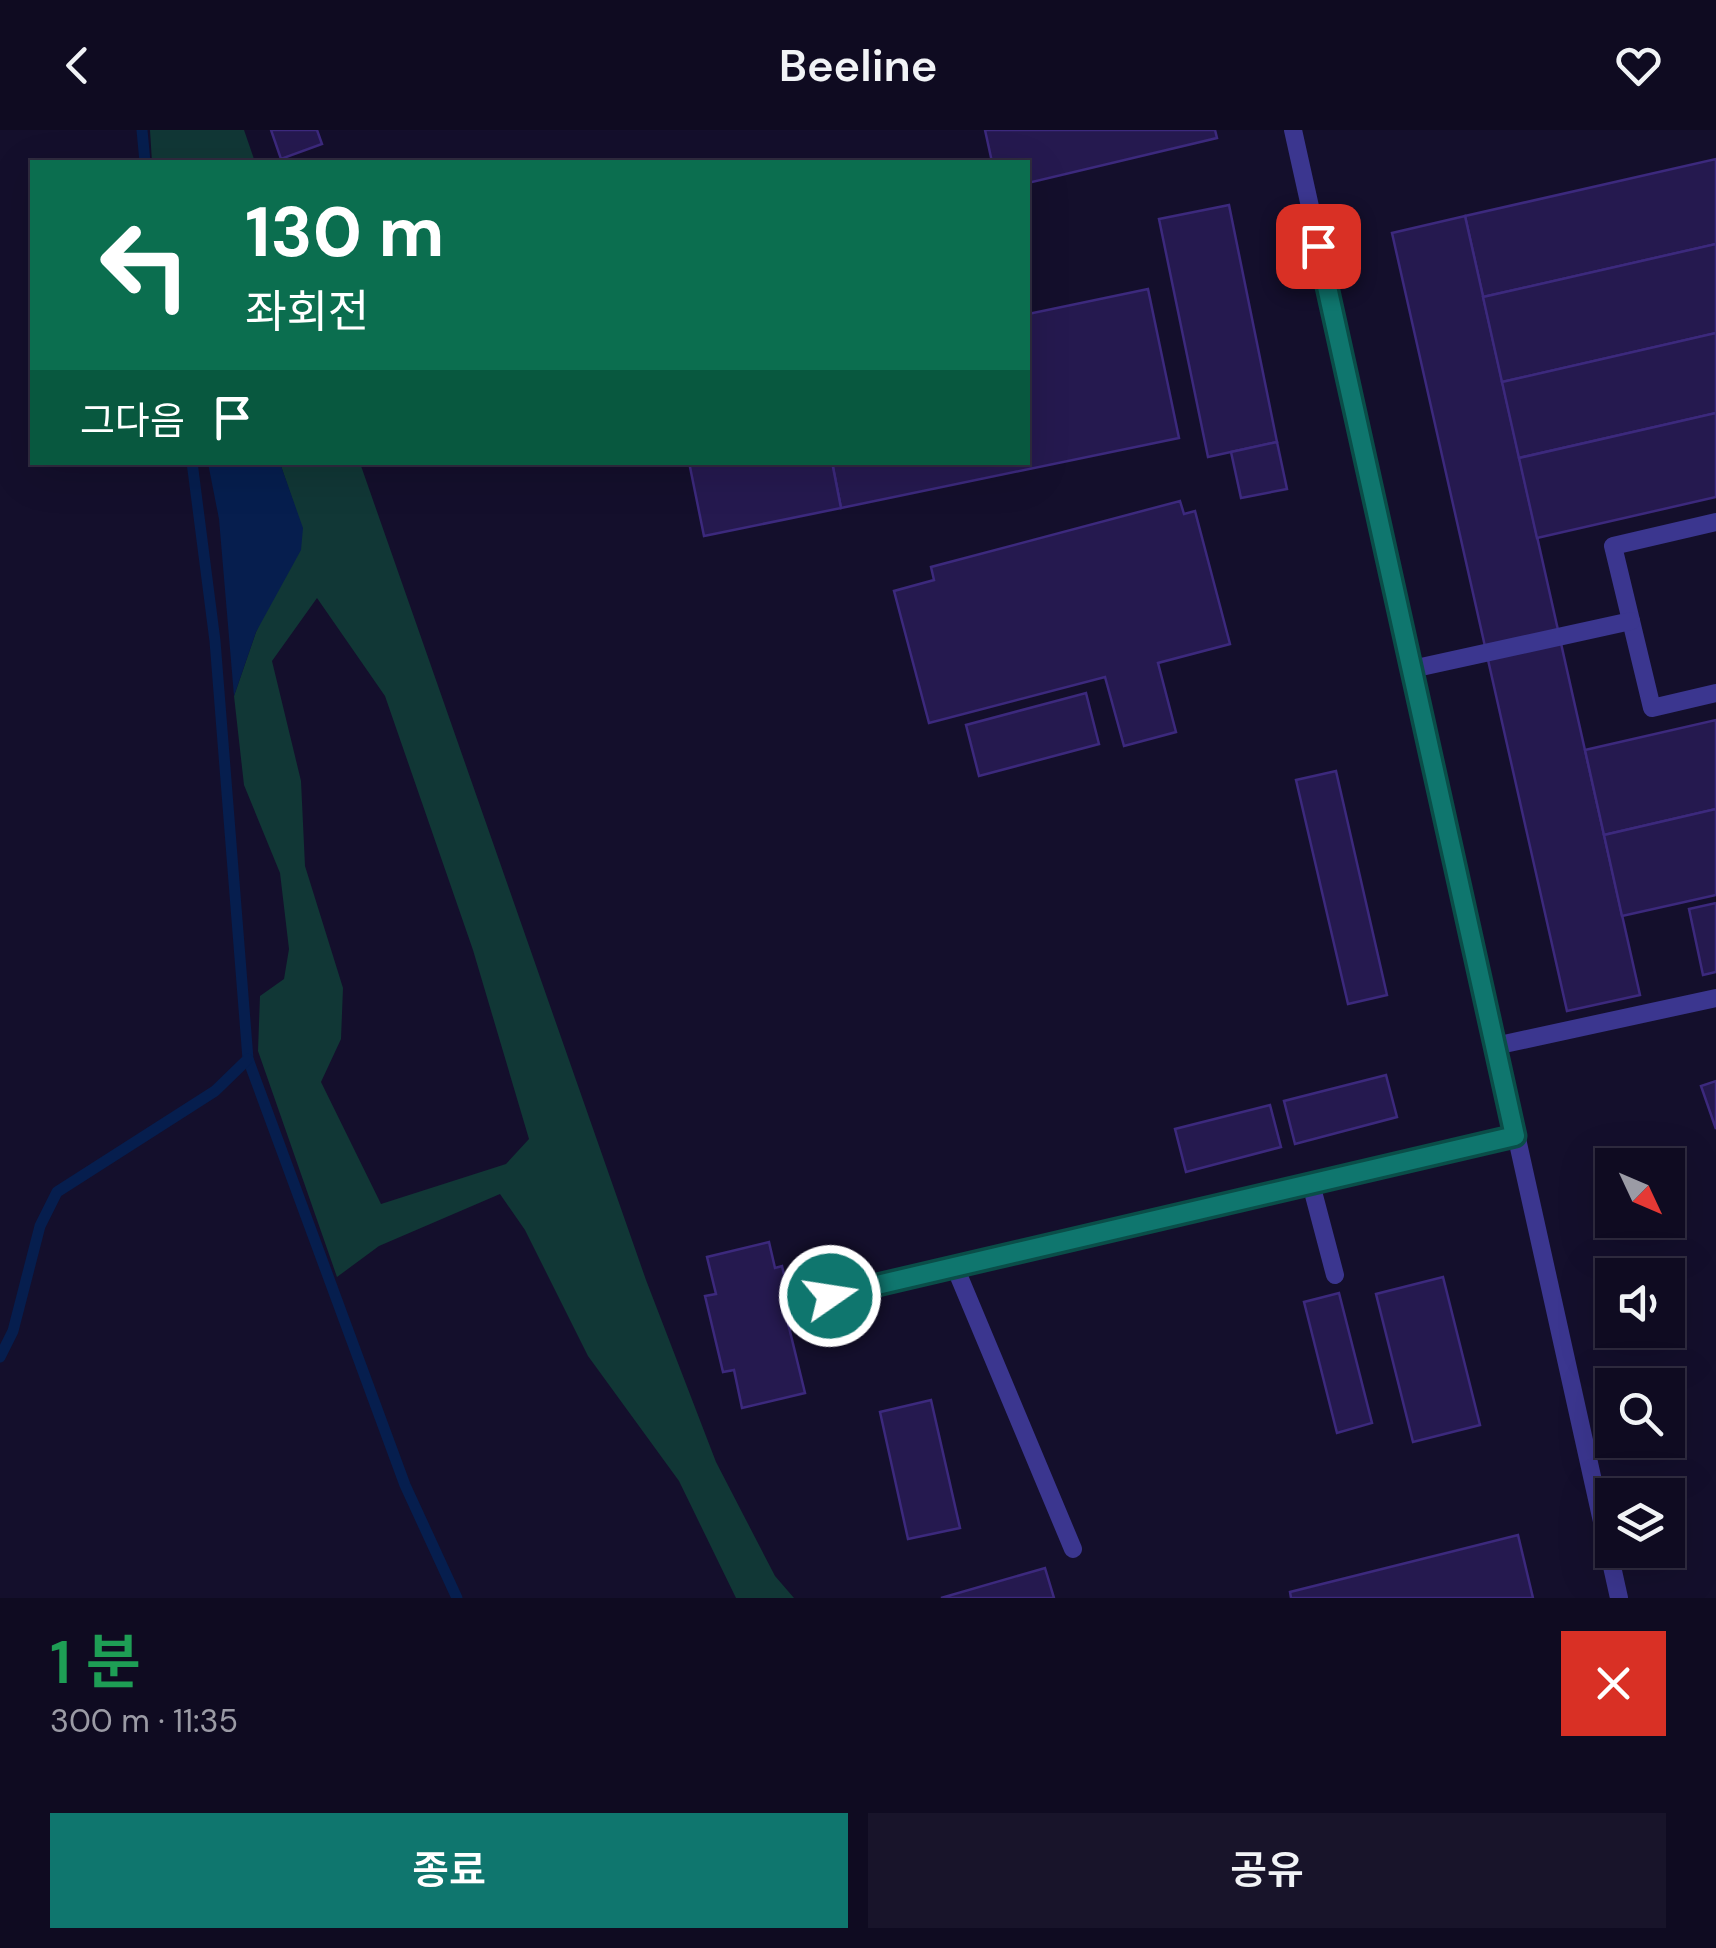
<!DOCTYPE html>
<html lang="ko">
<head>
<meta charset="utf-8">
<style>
  :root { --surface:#0f0b21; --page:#18142a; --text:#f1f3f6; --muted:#9b9ba5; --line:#2f2b3f; --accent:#0f766e }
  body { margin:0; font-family:"DM Sans","Noto Sans KR",sans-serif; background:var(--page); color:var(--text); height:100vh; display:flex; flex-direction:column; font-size:38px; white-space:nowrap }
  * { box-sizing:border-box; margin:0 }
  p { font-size:32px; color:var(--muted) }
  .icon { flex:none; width:55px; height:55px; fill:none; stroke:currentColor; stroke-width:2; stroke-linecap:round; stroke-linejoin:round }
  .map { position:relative; height:1468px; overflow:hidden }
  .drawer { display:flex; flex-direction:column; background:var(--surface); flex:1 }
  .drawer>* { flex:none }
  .banner { position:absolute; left:30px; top:30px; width:1000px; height:305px; border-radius:0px; box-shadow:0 10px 40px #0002,0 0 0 2px var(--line); background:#0b6e4f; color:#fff; overflow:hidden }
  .needle { width:65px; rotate:134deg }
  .buttons { position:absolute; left:1595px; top:1018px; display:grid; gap:20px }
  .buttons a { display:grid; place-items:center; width:90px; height:90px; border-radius:0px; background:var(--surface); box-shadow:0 10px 40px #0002,0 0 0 2px var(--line); font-size:50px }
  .pin { position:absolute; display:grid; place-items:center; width:85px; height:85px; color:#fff; margin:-42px; border-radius:20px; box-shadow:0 5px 15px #0006 }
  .me { position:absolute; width:110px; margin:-55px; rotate:77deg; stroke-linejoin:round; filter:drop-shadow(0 0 8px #0008) }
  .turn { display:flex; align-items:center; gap:35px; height:210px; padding:0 50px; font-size:45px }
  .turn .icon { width:130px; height:130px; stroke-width:2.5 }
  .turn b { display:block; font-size:70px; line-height:85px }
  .then { display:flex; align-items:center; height:95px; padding:0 50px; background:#0003; gap:20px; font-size:38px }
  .round { display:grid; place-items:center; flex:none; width:105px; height:105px; border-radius:0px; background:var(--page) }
  .overview { display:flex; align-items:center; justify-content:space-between; height:170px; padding:0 50px }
  h1 { font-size:60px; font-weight:600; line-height:75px; color:#1e9e55 }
  .action { display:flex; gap:20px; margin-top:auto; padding:20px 50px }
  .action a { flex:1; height:115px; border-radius:0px; background:var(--accent); color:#fff; font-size:40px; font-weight:600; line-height:115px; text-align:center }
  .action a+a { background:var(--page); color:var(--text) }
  header { display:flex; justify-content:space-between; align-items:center; height:130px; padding:0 50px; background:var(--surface); font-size:45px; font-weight:600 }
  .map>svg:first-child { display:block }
  .green { fill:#113736; fill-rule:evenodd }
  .water { fill:#061e4e }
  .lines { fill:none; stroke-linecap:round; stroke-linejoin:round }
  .stream { stroke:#061e4e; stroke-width:11 }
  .building { fill:#25194f; stroke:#3c297d; stroke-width:2.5 }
  .service { stroke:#3b368f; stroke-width:18 }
  .route-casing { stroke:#0a4d48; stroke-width:25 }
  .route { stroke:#0f766e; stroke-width:18 }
</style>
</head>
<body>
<header><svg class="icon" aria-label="back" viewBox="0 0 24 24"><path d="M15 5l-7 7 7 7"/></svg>Beeline<svg class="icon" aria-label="heart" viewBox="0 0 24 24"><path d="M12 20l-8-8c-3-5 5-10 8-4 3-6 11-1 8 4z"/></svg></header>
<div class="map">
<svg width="1716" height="1468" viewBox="0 0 1716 1468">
  <rect width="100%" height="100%" fill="#140f2c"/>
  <g class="green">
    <polygon points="150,0 244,0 255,32 152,32"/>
    <path d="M280,333H360L646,1150L716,1332L775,1446L794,1468H736L679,1351L588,1226L525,1100L500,1064L379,1116L337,1147L258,921L260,866L284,849L289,819L280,743L244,655L234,566L256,502L302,398ZM317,468L385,566L473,820L529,1009L506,1034L381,1074L321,952L341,909L343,858L305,736L301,651L272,531Z"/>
  </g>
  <polygon class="water" points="208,333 280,333 303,398 301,420 256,502 234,566 219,389"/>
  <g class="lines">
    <g class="stream">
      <polyline points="142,0 145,32"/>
      <polyline points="192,332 215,511 248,929 405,1355 457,1468"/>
      <polyline points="0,1227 13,1201 40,1096 57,1062 215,961 248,929"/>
    </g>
  </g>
  <g class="building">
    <polygon points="271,0 317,0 322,14 281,29"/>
    <polygon points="985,0 1215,0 1217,8 1028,53 1028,32 992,32"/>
    <polygon points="1716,29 1716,114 1483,167 1465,86"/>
    <polygon points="1229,75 1277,312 1208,327 1159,89"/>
    <polygon points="1465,86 1640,865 1567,881 1392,103"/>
    <polygon points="1716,114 1716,203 1502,252 1483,167"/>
    <polygon points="1148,159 1179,308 841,378 832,332 1028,332 1028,184"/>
    <polygon points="1716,203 1716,283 1519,328 1502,252"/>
    <polygon points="1716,283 1716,367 1537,408 1519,328"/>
    <polygon points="1277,312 1287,359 1241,368 1231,322"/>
    <polygon points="689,332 832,332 841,378 704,406"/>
    <polygon points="1180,371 1184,384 1195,381 1230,514 1158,533 1176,602 1124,616 1105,547 929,593 894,461 934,450 931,437"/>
    <polygon points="1086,563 1099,614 979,646 966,595"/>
    <polygon points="1716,590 1716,679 1604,705 1585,620"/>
    <polygon points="1336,641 1387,865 1348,874 1296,650"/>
    <polygon points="1716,679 1716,765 1622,786 1604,705"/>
    <polygon points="1716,773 1716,842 1703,845 1689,779"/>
    <polygon points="1386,945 1397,987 1295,1014 1284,971"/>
    <polygon points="1716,951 1716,999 1701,956"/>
    <polygon points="1270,975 1281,1017 1186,1042 1175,999"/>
    <polygon points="769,1112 775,1138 782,1136 794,1187 787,1189 805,1263 742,1278 734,1240 723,1242 705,1166 716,1164 707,1127"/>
    <polygon points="1443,1147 1480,1295 1413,1312 1376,1164"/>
    <polygon points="1339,1163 1372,1293 1337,1303 1304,1172"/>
    <polygon points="931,1270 960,1398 908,1409 880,1282"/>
    <polygon points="1518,1405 1533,1468 1291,1468 1290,1462"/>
    <polygon points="1045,1438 1054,1468 941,1468"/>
  </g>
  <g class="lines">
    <g class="service">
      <polyline points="1293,0 1619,1468"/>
      <polyline points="1716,392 1613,416 1652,578 1716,563"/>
      <polyline points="1412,539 1631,491"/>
      <polyline points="1495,916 1716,868"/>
      <polyline points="1311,1054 1335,1145"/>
      <polyline points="955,1137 1073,1419"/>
      <polyline points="830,1167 1515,1006"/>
    </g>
  </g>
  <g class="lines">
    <defs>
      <polyline id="route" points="830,1166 1515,1006 1318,116"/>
    </defs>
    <use href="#route" class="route-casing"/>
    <use href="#route" class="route"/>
  </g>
</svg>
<div class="buttons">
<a><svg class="needle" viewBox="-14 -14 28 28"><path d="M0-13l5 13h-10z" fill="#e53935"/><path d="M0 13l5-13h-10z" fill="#9b9ba5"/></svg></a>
<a><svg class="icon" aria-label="sound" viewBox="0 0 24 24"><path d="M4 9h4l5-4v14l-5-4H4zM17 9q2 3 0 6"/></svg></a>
<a><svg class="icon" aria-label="search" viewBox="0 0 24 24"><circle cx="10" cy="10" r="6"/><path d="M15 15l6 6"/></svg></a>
<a><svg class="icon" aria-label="layers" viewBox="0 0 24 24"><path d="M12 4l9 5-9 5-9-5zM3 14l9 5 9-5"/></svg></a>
</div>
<div class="pin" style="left:1318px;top:116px;background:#d93025"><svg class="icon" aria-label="arrive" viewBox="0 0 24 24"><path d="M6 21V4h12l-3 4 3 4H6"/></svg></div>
<svg class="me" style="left:830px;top:1166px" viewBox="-20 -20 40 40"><circle r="17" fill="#0f766e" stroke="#fff" stroke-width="3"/><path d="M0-11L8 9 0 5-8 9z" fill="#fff"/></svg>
<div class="banner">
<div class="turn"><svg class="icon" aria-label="left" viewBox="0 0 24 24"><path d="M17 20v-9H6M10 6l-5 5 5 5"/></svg><div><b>130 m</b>좌회전</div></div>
<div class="then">그다음<svg class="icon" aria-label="arrive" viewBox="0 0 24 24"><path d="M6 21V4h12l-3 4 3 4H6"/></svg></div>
</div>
</div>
<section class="drawer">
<div class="overview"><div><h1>1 분</h1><p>300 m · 11:35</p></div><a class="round" style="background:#d93025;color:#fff"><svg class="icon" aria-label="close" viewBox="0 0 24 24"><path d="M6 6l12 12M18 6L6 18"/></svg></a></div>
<div class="action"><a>종료</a><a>공유</a></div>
</section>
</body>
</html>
